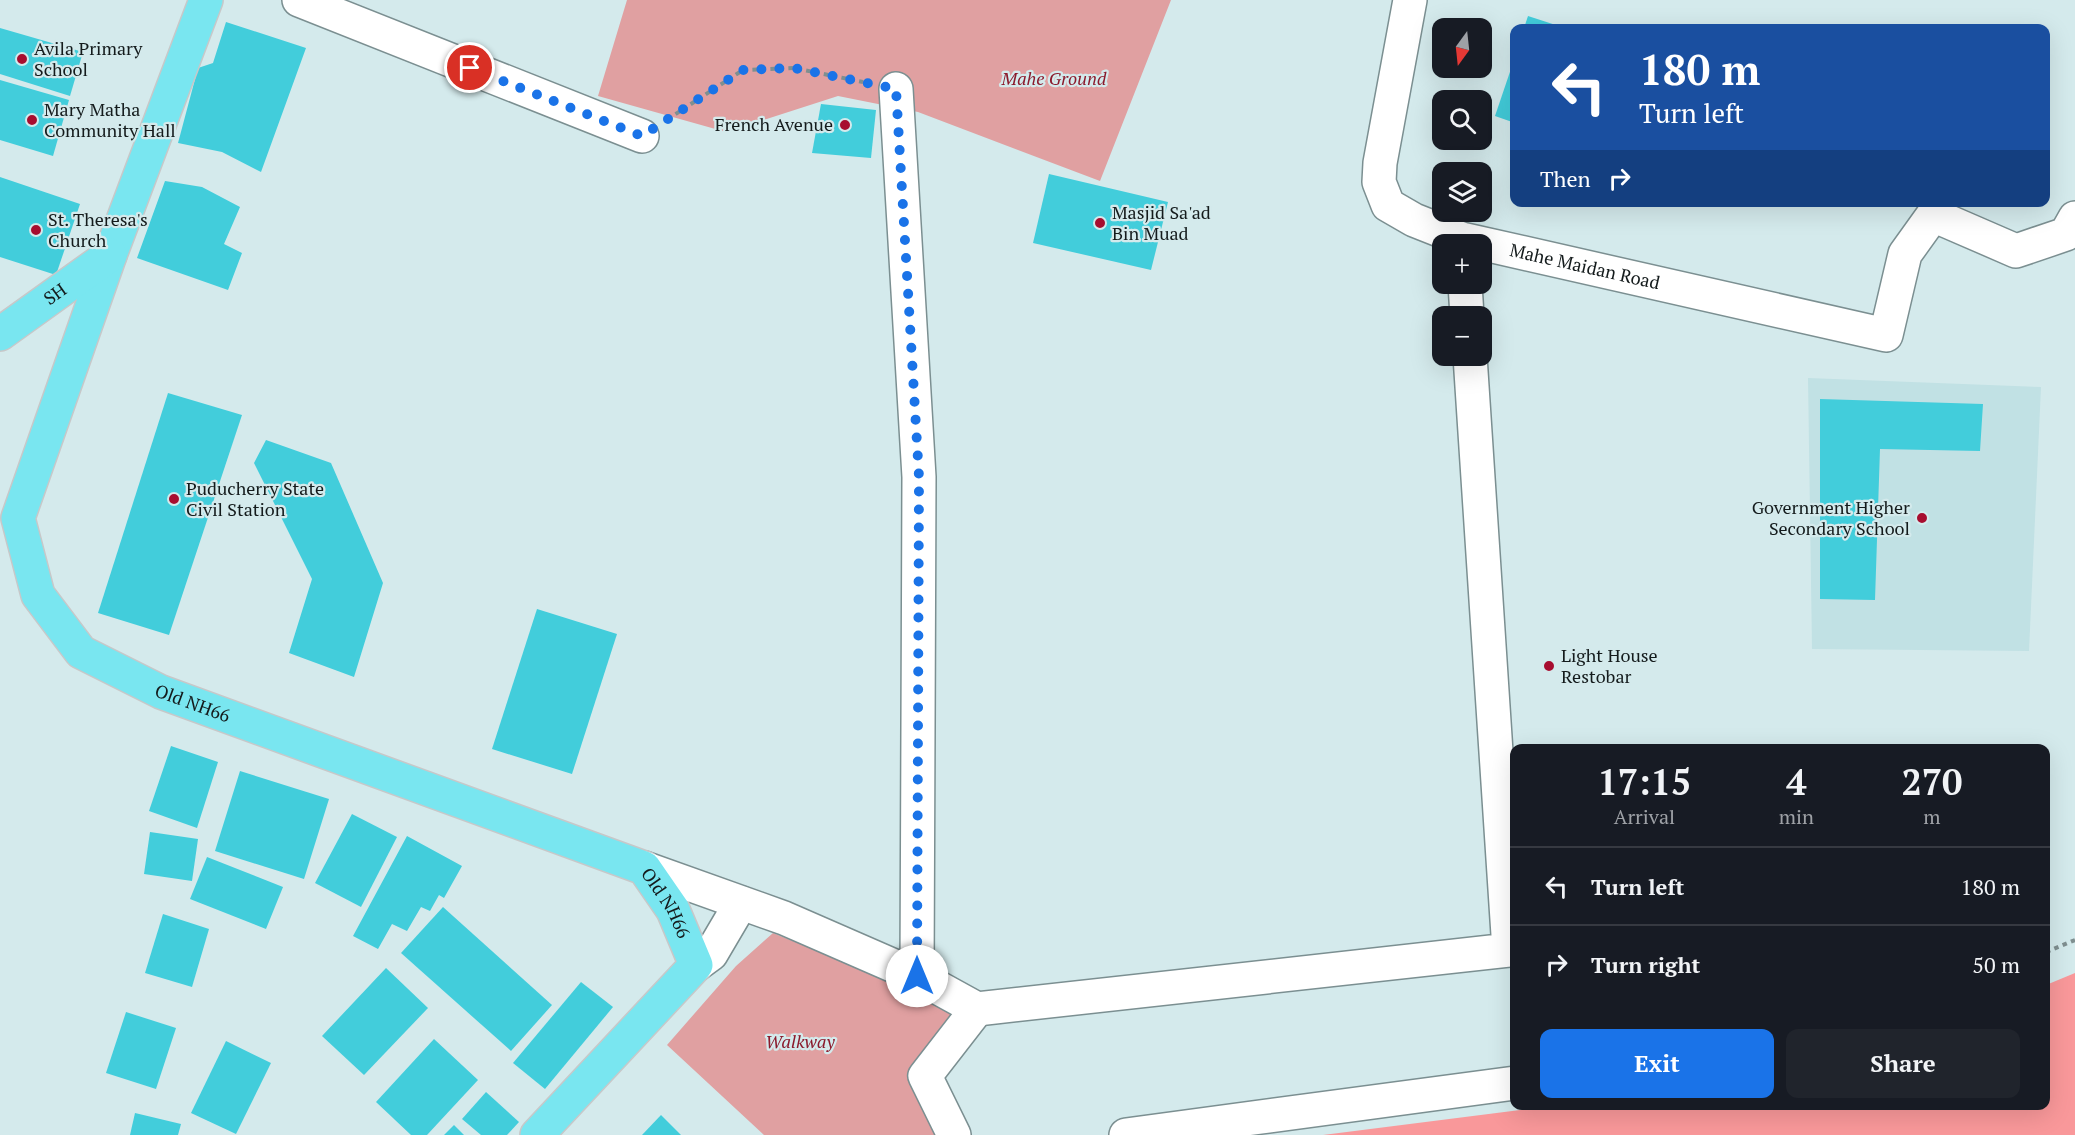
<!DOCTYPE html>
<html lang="en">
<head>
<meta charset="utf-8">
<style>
  :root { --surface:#171b24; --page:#20242c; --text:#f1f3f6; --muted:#9ea1a6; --line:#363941; --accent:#1a73e8 }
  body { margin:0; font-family:"PT Serif",serif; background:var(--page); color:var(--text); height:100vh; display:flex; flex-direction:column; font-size:22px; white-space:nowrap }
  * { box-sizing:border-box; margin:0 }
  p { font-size:20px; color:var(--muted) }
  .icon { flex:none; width:33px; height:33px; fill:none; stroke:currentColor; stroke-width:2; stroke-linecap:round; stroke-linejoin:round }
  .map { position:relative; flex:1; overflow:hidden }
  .side { position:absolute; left:1510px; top:744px; width:540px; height:366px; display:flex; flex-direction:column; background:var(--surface); border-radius:12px; box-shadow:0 6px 24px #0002 }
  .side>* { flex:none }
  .top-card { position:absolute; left:1510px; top:24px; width:540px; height:183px; border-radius:12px; box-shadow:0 6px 24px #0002; background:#1a4fa0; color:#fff; overflow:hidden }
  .needle { width:39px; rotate:195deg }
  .buttons { position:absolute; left:1432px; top:18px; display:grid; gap:12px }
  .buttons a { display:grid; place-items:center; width:60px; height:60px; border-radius:12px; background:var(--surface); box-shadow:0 6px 24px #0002; font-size:30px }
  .pin { position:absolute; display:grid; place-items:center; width:51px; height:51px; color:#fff; margin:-26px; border:3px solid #fff; border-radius:50%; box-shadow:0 2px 6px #0007 }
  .me { position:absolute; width:66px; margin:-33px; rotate:0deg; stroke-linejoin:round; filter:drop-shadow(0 0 4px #0008) }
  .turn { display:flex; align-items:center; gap:21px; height:126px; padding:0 30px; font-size:27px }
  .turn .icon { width:78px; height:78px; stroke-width:2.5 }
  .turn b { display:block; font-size:42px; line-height:51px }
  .then { display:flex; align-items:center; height:57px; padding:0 30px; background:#0003; gap:12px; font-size:22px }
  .eta { display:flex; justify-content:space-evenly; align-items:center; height:102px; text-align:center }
  .eta b { font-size:36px; font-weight:600; line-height:42px }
  .button { display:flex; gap:12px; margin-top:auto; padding:12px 30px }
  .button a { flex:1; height:69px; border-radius:12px; background:var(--accent); color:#fff; font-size:24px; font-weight:600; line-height:69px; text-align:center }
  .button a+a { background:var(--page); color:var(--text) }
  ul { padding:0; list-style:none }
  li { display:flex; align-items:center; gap:18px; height:78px; padding:0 30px; border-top:2px solid var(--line) }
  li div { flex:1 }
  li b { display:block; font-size:22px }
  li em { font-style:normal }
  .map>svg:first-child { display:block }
  .built { fill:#c1e1e4 }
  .green { fill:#e0a0a1 }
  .water { fill:#f9989a }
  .building { fill:#42cddb }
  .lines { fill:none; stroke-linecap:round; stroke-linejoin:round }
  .minor-casing { stroke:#7b8f91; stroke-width:36 }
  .major-casing { stroke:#c7c8c9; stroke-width:36 }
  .path { stroke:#7f8f90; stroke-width:4; stroke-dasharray:4.5 4.5; stroke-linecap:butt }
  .minor { stroke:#fff; stroke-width:33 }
  .major { stroke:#79e6f0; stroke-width:33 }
  .route { stroke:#1a73e8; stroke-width:10; stroke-dasharray:0 18 }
  .poi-dot { fill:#a70d2f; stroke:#d4eaec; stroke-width:2 }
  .labels { text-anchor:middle; stroke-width:4.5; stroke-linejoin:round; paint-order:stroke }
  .poi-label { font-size:18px; fill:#141b1c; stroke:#d4eaec; text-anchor:start }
  .park-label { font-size:18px; font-style:italic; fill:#8b1a2c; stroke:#d4eaec }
  .street-label { font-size:18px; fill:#141b1c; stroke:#d4eaec }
</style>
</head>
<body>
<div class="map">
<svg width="2075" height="1135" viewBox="0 0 2075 1135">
  <rect width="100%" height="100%" fill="#d4eaec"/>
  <polygon class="built" points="1808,378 2041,387 2029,651 1812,649"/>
  <g class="green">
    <polygon points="627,0 1171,0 1100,181 918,112 838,96 726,132 598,96"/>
    <polygon points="773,933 909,988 958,1011 910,1073 946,1135 764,1135 667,1045 736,966"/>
  </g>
  <polygon class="water" points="2075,973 2075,1135 1323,1135 1552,1106 2046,1106 2046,985"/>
  <g class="building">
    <polygon points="1528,16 1565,28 1524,28"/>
    <polygon points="226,22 306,48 261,172 222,152 178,143 198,68 213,63"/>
    <polygon points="0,28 83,52 70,96 0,74"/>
    <polygon points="1515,57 1515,123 1495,116"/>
    <polygon points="0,80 69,100 53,156 0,140"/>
    <polygon points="821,104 876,110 871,158 812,153"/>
    <polygon points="1049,174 1168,202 1151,270 1033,243"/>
    <polygon points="0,177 80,204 56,275 0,257"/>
    <polygon points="165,181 202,187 240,207 224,244 242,253 228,290 137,258"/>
    <polygon points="168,393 242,415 169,635 98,613"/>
    <polygon points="1820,399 1983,404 1980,451 1880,449 1875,600 1820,599"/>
    <polygon points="266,440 331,463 383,583 354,677 289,653 312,579 254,463"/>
    <polygon points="537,609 617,634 572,774 492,749"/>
    <polygon points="171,746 218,762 197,828 149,811"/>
    <polygon points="240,771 329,799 304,879 215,851"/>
    <polygon points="352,814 397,837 361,907 315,883"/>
    <polygon points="150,832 198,839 192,881 144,874"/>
    <polygon points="407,836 462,866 444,898 439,895 430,911 421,907 407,931 392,924 378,949 353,936"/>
    <polygon points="207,857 283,887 266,929 190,899"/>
    <polygon points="443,907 552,1005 511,1051 401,953"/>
    <polygon points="163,914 209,929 192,987 145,973"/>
    <polygon points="386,968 428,1008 364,1075 322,1036"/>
    <polygon points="581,982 613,1007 545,1089 513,1063"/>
    <polygon points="126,1012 176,1028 156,1089 106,1073"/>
    <polygon points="434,1039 478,1080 427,1135 411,1135 376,1102"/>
    <polygon points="226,1041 271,1063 236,1134 191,1113"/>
    <polygon points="486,1092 519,1122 507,1135 481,1135 462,1119"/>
    <polygon points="135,1113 181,1124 178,1135 130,1135"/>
    <polygon points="661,1115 681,1135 642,1135"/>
    <polygon points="454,1125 464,1135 444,1135"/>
  </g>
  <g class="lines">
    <defs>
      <g id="minor">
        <polyline points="299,0 642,136"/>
        <path id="s1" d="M1410,0L1380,163L1379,182L1388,205L1414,220L1462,239L1886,335L1905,254L1933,215L2016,251L2066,234L2075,218"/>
        <polyline points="896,89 919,477 917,976"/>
        <polyline points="1465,284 1467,316"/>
        <polyline points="644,868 784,918 917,976 977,1009 1509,950 1470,356"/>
        <polyline points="696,965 711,954 741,903"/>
        <polyline points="954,1135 925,1076 977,1009"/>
        <polyline points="1126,1135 1515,1083"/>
      </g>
      <g id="major">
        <path id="s2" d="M206,0L110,255L18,518L38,595L81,652L161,692L644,868L673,910L696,965L537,1135"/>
        <path id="s3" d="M0,334L110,255"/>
      </g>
    </defs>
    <use href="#minor" class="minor-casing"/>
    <use href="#major" class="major-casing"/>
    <g class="path">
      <polyline points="668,119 743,70 794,68 863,82"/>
      <polyline points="2046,952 2075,940"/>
    </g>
    <use href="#minor" class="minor"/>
    <use href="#major" class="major"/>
  </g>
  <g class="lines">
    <polyline class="route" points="470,68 642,136 743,70 794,68 896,89 919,477 917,976"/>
  </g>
  <g class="poi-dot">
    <circle cx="22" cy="59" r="6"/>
    <circle cx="32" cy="120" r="6"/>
    <circle cx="845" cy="125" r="6"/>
    <circle cx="1100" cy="223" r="6"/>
    <circle cx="36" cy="230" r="6"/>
    <circle cx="174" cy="499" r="6"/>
    <circle cx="1922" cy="518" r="6"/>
    <circle cx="1549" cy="666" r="6"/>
  </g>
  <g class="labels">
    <g class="poi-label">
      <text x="34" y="55">Avila Primary<tspan x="34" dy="21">School</tspan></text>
      <text x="44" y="116">Mary Matha<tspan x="44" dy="21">Community Hall</tspan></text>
      <text x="833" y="131" text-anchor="end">French Avenue</text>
      <text x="1112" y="219">Masjid Sa'ad<tspan x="1112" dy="21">Bin Muad</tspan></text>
      <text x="48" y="226">St. Theresa's<tspan x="48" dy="21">Church</tspan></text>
      <text x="186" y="495">Puducherry State<tspan x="186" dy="21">Civil Station</tspan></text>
      <text x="1910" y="514" text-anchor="end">Government Higher<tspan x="1910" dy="21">Secondary School</tspan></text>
      <text x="1561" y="662">Light House<tspan x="1561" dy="21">Restobar</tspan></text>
    </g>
    <g class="park-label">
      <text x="1054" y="85">Mahe Ground</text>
      <text x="800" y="1048">Walkway</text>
    </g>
    <g class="street-label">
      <text dy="6" stroke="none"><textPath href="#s1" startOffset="417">Mahe Maidan Road</textPath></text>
      <text dy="6" stroke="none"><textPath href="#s3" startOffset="68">SH</textPath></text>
      <text dy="6" stroke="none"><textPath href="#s2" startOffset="825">Old NH66</textPath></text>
      <text dy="6" stroke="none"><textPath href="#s2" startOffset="1347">Old NH66</textPath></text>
    </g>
  </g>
</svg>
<div class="buttons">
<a><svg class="needle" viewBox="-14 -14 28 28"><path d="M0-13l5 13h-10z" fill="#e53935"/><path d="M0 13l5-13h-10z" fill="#9ea1a6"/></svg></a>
<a><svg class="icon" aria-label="search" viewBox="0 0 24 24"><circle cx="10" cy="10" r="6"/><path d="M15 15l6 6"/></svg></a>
<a><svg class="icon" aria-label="layers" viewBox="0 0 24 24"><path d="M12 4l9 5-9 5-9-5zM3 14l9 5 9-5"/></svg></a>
<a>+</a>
<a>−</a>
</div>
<div class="pin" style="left:470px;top:68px;background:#d93025"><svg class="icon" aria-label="arrive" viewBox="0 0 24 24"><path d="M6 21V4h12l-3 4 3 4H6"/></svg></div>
<svg class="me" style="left:917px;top:976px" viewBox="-20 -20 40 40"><circle r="19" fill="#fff"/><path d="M0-13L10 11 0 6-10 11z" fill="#1a73e8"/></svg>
<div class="top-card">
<div class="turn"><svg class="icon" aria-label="left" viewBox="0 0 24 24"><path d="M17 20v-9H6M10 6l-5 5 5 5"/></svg><div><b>180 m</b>Turn left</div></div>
<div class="then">Then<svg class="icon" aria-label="right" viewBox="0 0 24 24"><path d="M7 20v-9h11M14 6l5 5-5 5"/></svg></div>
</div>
<section class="side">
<div class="eta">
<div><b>17:15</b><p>Arrival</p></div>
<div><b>4</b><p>min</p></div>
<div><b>270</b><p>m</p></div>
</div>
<ul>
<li><svg class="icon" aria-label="left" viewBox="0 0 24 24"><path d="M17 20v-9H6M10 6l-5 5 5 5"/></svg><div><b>Turn left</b></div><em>180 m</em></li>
<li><svg class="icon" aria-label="right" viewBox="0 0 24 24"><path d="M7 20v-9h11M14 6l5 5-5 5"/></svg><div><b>Turn right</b></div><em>50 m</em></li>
</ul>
<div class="button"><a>Exit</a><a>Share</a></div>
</section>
</div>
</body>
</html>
